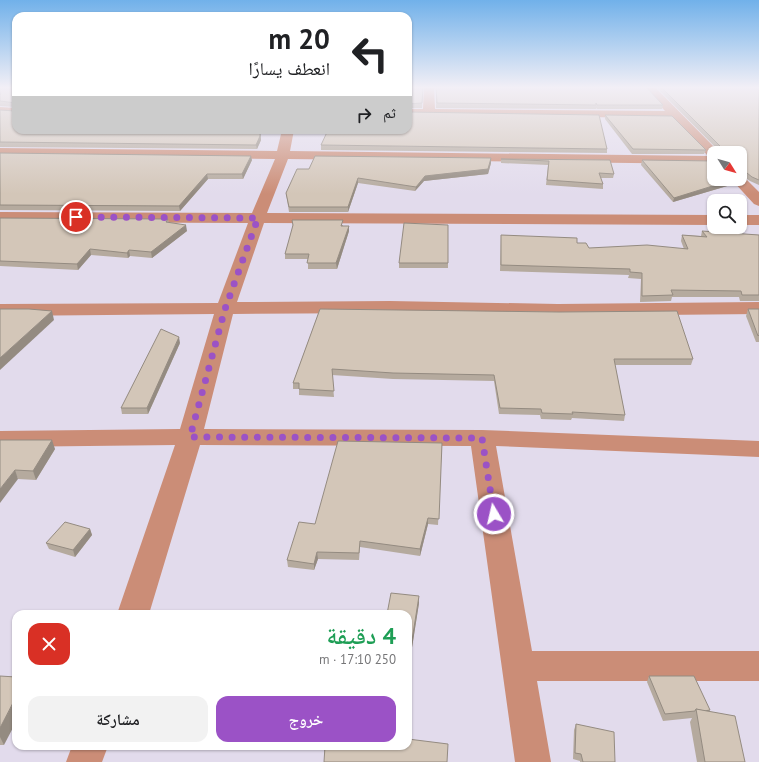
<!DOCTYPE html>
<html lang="ar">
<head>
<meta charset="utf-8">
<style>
  :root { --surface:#fff; --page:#f2f2f2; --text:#202124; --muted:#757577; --accent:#9b52c6 }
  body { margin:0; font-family:"PT Sans","Noto Naskh Arabic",sans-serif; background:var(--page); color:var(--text); direction:rtl; height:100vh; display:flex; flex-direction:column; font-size:15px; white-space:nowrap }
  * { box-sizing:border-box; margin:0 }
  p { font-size:13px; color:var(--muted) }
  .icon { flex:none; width:22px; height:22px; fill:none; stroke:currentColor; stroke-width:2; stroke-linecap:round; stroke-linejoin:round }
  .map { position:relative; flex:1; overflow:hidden; direction:ltr }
  .details { position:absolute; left:12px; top:610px; width:400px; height:140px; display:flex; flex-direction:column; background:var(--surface); border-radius:12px; box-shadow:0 1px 3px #0004; direction:rtl }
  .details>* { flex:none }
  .top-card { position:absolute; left:12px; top:12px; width:400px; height:122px; border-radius:12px; box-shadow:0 1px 3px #0004; direction:rtl; background:#fff; color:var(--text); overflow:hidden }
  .needle { width:26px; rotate:127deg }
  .tools { position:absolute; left:707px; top:146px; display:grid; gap:8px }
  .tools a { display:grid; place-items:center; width:40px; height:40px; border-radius:8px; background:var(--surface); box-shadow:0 1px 3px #0004; font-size:20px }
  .pin { position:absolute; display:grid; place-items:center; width:34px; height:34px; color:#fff; margin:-17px; border:2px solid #fff; border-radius:50%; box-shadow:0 1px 4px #0007 }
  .me { position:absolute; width:44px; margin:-22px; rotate:351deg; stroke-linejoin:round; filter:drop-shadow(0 0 3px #0008) }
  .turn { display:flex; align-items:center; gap:14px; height:84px; padding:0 16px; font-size:18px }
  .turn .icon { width:52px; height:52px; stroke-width:2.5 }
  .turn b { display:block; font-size:28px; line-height:34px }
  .then { display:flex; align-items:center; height:38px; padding:0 16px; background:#0003; gap:8px; font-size:15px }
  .round { display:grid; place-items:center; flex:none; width:42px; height:42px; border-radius:12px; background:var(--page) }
  .headline { display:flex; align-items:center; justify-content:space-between; height:68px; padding:0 16px }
  h1 { font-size:24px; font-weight:600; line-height:30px; color:#1e9e55 }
  .cta { display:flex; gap:8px; margin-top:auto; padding:8px 16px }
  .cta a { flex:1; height:46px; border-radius:12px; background:var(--accent); color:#fff; font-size:16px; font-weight:600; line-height:46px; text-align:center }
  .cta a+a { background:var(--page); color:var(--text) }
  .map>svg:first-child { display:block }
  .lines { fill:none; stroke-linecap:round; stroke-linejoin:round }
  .minor { fill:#cb8d77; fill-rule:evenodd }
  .wall { fill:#b5aa9e }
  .shaded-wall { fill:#948b81 }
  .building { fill:#d3c6b8; stroke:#948b81 }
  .route { stroke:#9b52c6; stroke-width:7; stroke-dasharray:0 12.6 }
</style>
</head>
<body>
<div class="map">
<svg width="759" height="762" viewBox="0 0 759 762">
  <rect width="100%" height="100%" fill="#e2dbec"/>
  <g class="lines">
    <g class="minor">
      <polygon points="424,87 434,87 435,109 665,111 644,87 655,87 720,153 714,153 714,164 288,159 267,213 714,215 714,225 264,223 237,302 390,301 558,304 759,302 759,314 558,316 390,313 233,314 204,429 482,430 759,441 759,457 496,446 532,651 759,651 759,681 537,681 551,762 515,762 471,446 200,445 149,614 117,614 175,445 0,447 0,431 180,429 214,314 0,316 0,304 218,303 248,223 0,222 0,212 252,213 275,159 0,156 0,148 277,151 282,130 294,130 290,151 708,156 672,118 408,115 408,109 423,109"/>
      <polygon points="0,107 16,108 16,114 0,113"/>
      <polygon points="740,175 743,176 759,192 759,206 754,204 731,179 740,179"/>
      <rect x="740" y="215" width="19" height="10"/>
      <polygon points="72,746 108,746 102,762 66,762"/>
    </g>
  </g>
  <g class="wall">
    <polygon points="0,87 16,87 16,107 0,106"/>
    <polygon points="408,87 423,87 422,108 408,108"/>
    <polygon points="436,87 646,87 663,105 662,109 597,109 596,108 596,109 436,108"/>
    <polygon points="656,87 759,87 759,88 758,88 759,88 759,185 750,181 740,174 740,175 740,153 716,153 717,150 718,150"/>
    <polygon points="0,110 260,130 261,140 257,149 0,147"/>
    <polygon points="605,115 706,150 704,154 632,154 605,119"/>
    <polygon points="321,145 607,149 607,153 321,150"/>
    <polygon points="0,153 252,160 243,179 208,179 180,211 0,210"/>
    <polygon points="491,158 491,163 488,174 424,181 415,191 358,183 348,212 289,212 286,193 309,169"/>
    <polygon points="501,159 610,160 614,174 613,178 601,178 603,184 603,189 546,185 548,165 501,163"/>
    <polygon points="642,160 734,184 673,202 641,165"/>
    <polygon points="0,218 168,219 169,223 187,231 152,258 130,256 128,258 91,255 78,270 0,266"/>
    <polygon points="292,220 343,225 343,226 349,226 349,231 337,269 308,269 308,259 285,259 285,254 293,227"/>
    <polygon points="702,231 759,235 759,301 740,301 739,297 672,297 671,301 640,302 641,279 628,278 629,275 500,271 501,235 577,243 589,248 684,249 681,241 682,235 701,236"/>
    <rect x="399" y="263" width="49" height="5"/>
    <polygon points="320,309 693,359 691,365 615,365 625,415 624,421 572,418 571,420 541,419 540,415 499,414 494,381 393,379 332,375 334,397 299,395 299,389 293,389 293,383"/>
    <polygon points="748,309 759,309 759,342 756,342 746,316"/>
    <polygon points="180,343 148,414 122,414 121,408"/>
    <polygon points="0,440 55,449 36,480 18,479"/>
    <polygon points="442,443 438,525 428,524 420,556 360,547 359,560 318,559 314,570 288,567 287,560 315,524"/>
    <polygon points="90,529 92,535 75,557 49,549 46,543"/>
    <polygon points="419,603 410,660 408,659 408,614"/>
    <polygon points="0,676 4,745 0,745"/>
    <polygon points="649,676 710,710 709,711 745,762 697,762 690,722 692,718 663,721 647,682"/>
    <polygon points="576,724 615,762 580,762 580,761 573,759 574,730"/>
  </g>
  <g class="shaded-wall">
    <polygon points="260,130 261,140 257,149 256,145"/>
    <polygon points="251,156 252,160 243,179 242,174"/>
    <polygon points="491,158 491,163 488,174 424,181 415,191 416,187 425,176"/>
    <polygon points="207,174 208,179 180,211 179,206"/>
    <polygon points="358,178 358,183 348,212 348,207"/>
    <polygon points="735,179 734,184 673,202 674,198"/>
    <polygon points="186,225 187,231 152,258 151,252"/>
    <polygon points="349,226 349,231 337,269 336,263"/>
    <polygon points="90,249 91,255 78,270 77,264"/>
    <polygon points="129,250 130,256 128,258 127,253"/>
    <polygon points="52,311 54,320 0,370 0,358"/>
    <polygon points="179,337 180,343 148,414 147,408"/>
    <polygon points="52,440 55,449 36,480 33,471"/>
    <polygon points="15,470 18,479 0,503 0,489"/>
    <polygon points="428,518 428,524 420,556 420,549"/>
    <polygon points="90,529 92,535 75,557 73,550"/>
    <polygon points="317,552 318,559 314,570 314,564"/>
    <polygon points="419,596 419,603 410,660 410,653"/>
    <polygon points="16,697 16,722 4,745 0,737 0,728"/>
  </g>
  <g class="building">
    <polygon points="0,87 16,87 16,103 0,101 0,94 1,94 0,94"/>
    <polygon points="408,87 423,87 422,103 408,104"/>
    <polygon points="436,87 646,87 663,105 597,105 596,103 596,105 437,103"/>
    <polygon points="661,87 757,87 759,88 759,180 752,177 742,169 740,172 740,153 717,153 717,150 723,149"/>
    <polygon points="0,110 15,111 16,110 16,130 260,130 260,136 256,145 0,142"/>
    <polygon points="408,112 599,115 607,149 321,145 328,130 408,130"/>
    <polygon points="605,115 672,116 706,150 633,149"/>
    <polygon points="0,153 251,156 242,174 207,174 179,206 0,205"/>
    <polygon points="315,156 491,158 488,169 425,176 416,187 358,178 348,207 289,207 286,193 297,169 309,169"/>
    <polygon points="501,159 610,160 614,174 599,173 603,184 547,180 549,161"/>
    <polygon points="642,160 714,161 714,179 735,179 674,198"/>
    <polygon points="0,218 168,219 166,222 186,225 151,252 129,250 127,253 90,249 77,264 0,261"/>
    <polygon points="292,220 343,220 341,226 349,226 336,263 307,263 309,254 285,254 293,225"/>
    <polygon points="404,223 448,225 448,263 399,263"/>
    <polygon points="702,231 759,235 759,295 742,295 741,291 671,290 673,295 642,296 642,273 630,272 630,269 501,265 501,235 577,238 577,243 586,243 589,248 647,245 688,249 682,235 707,237"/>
    <polygon points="0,309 29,309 52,311 0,358"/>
    <polygon points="320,309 559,312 677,311 693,359 614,359 625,415 572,412 573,414 542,413 541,409 500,408 494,375 393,373 332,369 334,391 299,389 299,383 293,383"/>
    <polygon points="748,309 759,309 759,335 758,336"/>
    <polygon points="161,329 179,337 147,408 121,408"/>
    <polygon points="0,440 52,440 33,471 15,470 0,489"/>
    <polygon points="338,441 442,443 439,519 428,518 420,549 360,541 359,553 317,552 314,564 287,560 299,522 315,524"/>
    <polygon points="65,522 90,529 73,550 46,543"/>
    <polygon points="391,593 419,596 410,653 408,653 408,614 387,614"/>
    <polygon points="0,676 16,677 16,697 0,728"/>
    <polygon points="649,676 694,676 710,710 704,711 696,709 695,711 665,714"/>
    <polygon points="696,709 735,716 745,762 705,762"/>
    <polygon points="576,724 614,732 615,762 583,762 581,754 575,753"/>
    <polygon points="408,739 448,744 447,762 324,762 325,746 408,746"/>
  </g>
  <linearGradient id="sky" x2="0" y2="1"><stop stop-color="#71b1ea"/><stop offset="0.45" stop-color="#f2eff6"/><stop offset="1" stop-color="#f2eff6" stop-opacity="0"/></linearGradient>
  <rect width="759" height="194" fill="url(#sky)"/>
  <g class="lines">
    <polyline class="route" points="76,217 258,218 225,309 190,437 482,438 494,514"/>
  </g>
</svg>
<div class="tools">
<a><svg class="needle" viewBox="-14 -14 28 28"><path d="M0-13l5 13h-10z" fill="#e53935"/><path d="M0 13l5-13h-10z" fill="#757577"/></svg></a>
<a><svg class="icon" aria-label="search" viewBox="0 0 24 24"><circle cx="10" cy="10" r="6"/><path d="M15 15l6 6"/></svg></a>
</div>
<div class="pin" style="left:76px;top:217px;background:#d93025"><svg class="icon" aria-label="arrive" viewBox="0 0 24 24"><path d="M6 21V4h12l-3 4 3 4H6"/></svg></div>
<svg class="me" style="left:494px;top:514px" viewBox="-20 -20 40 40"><circle r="17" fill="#9b52c6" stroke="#fff" stroke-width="3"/><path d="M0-11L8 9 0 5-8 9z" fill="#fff"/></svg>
<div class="top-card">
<div class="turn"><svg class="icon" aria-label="left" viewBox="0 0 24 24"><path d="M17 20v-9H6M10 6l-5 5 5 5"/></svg><div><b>20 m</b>انعطف يسارًا</div></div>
<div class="then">ثم<svg class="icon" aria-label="right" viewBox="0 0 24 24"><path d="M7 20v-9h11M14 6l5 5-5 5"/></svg></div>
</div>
<section class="details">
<div class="headline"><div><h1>4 دقيقة</h1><p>250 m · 17:10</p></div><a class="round" style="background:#d93025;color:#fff"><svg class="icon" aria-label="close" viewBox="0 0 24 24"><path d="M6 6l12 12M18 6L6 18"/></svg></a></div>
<div class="cta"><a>خروج</a><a>مشاركة</a></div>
</section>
</div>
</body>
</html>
